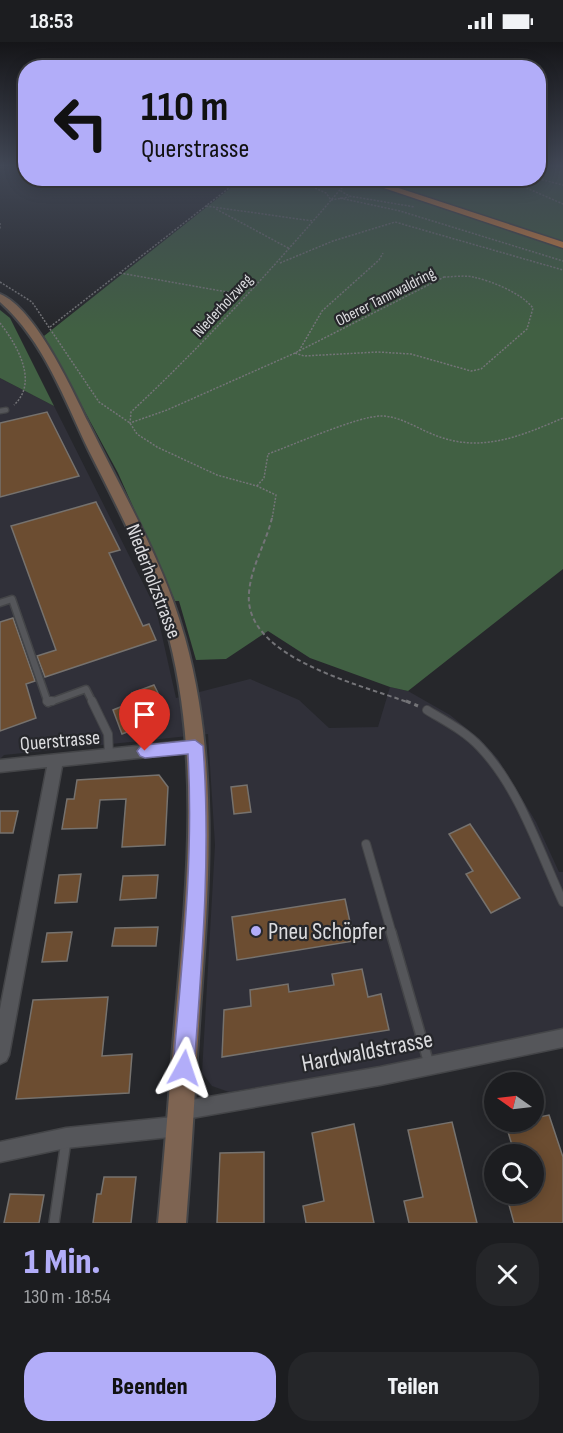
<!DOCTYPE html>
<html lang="de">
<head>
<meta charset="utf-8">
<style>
  :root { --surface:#1c1d20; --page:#252629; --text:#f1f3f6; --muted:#a0a2a5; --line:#3a3b3e; --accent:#b2adf9 }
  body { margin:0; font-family:"Sofia Sans Condensed",sans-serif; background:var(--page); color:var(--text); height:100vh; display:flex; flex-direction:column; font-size:22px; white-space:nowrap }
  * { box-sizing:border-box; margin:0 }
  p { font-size:20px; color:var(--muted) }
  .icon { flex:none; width:33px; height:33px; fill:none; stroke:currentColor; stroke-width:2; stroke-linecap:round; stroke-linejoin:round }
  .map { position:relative; height:1181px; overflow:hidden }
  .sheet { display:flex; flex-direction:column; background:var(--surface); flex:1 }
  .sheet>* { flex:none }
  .guide { position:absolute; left:18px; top:18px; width:528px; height:126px; border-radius:24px; box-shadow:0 3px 15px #0003,0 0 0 2px var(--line); background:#b2adf9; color:#111; overflow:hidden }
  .needle { width:39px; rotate:284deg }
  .tools { position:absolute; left:484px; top:1030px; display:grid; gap:12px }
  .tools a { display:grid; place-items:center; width:60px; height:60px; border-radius:50%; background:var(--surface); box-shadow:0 3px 15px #0003,0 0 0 2px var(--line); font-size:30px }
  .pin { position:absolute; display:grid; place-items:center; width:51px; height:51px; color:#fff; margin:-62px -26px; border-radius:50% 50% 50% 0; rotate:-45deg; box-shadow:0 0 6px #0007 }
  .pin .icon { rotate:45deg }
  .me { position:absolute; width:66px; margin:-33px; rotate:5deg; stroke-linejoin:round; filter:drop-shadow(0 0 4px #0008) }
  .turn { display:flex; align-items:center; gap:21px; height:126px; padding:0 24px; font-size:27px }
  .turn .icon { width:78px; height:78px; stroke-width:2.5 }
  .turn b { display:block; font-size:42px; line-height:51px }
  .round { display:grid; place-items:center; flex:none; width:63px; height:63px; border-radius:24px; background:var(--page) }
  .headline { display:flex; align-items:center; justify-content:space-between; height:102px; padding:0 24px }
  h1 { font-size:36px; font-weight:800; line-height:45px; color:var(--accent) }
  .cta { display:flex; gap:12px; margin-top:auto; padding:12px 24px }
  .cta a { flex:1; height:69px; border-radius:24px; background:var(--accent); color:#111; font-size:24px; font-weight:800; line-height:69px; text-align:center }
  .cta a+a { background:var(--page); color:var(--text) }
  .status { display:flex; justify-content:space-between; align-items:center; height:42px; padding:0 30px; background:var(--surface); direction:ltr }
  .status svg { height:16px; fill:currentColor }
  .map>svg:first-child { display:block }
  .built { fill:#303039 }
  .forest { fill:#416043 }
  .building { fill:#6c4d31; stroke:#76726e; stroke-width:1.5 }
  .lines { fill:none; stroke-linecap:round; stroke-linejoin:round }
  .service-far3-casing { stroke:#444548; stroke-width:7 }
  .service-far2-casing { stroke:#444548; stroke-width:9 }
  .service-far1-casing { stroke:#444548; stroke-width:10 }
  .service-casing { stroke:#444548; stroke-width:12 }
  .minor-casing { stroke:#444548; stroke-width:3 }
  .secondary-casing { stroke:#444548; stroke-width:4 }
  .motorway-casing { stroke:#444548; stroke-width:3 }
  .path-far2 { stroke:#747478; stroke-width:1.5; stroke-dasharray:2 1.5; stroke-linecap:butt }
  .path-far1 { stroke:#747478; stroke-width:2; stroke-dasharray:4.5 3; stroke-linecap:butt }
  .path { stroke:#747478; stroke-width:3; stroke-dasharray:5 4; stroke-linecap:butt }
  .service-far3 { stroke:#55565a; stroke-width:4.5 }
  .service-far2 { stroke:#55565a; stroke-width:6 }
  .service-far1 { stroke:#55565a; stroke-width:8 }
  .service { stroke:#55565a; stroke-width:9 }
  .minor { fill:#55565a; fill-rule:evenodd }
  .secondary { fill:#7e6452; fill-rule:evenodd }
  .motorway { fill:#dd853e; fill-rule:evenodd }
  .path-bridge { stroke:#747478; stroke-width:1.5; stroke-dasharray:2 1.5; stroke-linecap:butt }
  .route { fill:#b2adf9; stroke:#7470a2; stroke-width:1.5 }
  .poi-dot { fill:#b2adf9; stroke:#26272b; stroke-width:2 }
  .labels { text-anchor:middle; stroke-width:4.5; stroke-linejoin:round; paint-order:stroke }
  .far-street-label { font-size:16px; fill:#dcdcdf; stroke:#26272b }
  .street-label { font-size:20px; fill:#dcdcdf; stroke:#26272b }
  .near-poi-label { font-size:24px; fill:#dcdcdf; stroke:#26272b; text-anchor:start }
  .near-street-label { font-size:24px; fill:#dcdcdf; stroke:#26272b }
</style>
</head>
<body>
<div class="status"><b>18:53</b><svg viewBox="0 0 49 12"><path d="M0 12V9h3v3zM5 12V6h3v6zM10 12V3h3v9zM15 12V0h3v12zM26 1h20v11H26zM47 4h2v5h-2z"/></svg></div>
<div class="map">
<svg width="563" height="1181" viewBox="0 0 563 1181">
  <rect width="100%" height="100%" fill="#26272b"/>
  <polygon class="built" points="0,336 54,364 156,567 176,656 250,637 299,658 329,686 378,685 390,645 408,649 450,673 480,697 498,717 536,780 559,830 563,830 563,994 229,1050 212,1044 202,1031 215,803 208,692 4,713 0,717"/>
  <g class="forest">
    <polygon points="539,122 563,122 563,527 408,649 390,645 310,616 268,589 226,617 196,618 179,559 175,559 118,431 44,294 242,137 538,136"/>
    <polygon points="0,268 10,276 54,364 0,336"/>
  </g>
  <g class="building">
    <polygon points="47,370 79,434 0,455 0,381"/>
    <polygon points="96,460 120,508 109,511 143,584 149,582 156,598 45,635 37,614 56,608 11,484"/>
    <polygon points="13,576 35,639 26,642 36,676 0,689 0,580"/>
    <polygon points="154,643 163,661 147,667 153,680 122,692 113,668 135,659 132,651"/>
    <polygon points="159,733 168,745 165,803 122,805 126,757 100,758 97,786 62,787 67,757 74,757 77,738"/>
    <polygon points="247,743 251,770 234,772 231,745"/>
    <polygon points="0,769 18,769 13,791 0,791"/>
    <polygon points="470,782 520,856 491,871 466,832 473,829 449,792"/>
    <polygon points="81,832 77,860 55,861 59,833"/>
    <polygon points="158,833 156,856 120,858 123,834"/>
    <polygon points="345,857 354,899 237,918 232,875"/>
    <polygon points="158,885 156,904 112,904 115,886"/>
    <polygon points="72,890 67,919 42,920 47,891"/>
    <polygon points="362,927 368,955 381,952 389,988 222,1015 224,968 251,964 250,948 288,942 289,950 334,943 332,932"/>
    <polygon points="108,955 102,1014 132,1012 129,1051 16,1057 33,958"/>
    <polygon points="549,1073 563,1115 563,1181 514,1181 506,1152 534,1152 534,1113 515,1113 505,1080 534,1080 534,1076"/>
    <polygon points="452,1080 477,1181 409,1181 404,1159 423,1155 408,1088"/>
    <polygon points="354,1082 374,1181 306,1181 303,1164 324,1159 312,1091"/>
    <polygon points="264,1110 264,1181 217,1181 220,1111"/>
    <polygon points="104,1135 136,1135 131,1181 93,1181 97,1152 101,1152"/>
    <polygon points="10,1152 44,1153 39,1181 4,1181"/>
  </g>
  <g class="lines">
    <defs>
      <polyline id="service-far3" points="0,369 6,368"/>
      <g id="service-far2">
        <polyline points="0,561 12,557 48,661"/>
        <polyline points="48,661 86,647 93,661"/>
      </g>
      <g id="service-far1">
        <polyline points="47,659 52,659"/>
        <polyline points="92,659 108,692 109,713"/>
        <path d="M427,668C445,679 465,689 480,705C520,747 539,809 563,860"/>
        <polyline points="366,802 392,892"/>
      </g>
      <g id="service">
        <polyline points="391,890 429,1022"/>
        <polyline points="54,1181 66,1099"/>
      </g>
      <g id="minor">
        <polygon points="195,698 200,700 202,704 200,708 195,710 62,724 9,1013 6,1019 0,1022 0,967 47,725 0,730 0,718"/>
        <polygon points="563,987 563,1005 380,1043 186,1077 189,1084 186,1091 179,1094 66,1106 0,1120 0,1100 66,1086 173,1075 171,1069 173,1062 180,1060 380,1025"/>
      </g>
      <path id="secondary" d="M0,252C35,266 72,347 88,380C123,451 164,520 185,596C219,718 209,845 200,969C195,1040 192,1110 186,1181H158C165,1110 170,1039 176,968C187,844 200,718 169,596C152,530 119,469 89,409C64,357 44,299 0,260Z"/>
      <polygon id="motorway" points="354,136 368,136 563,200 563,206"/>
    </defs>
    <use href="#service-far3" class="service-far3-casing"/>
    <use href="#service-far2" class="service-far2-casing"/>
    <use href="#service-far1" class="service-far1-casing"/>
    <use href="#service" class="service-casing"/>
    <use href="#minor" class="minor-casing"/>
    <use href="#secondary" class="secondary-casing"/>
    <use href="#motorway" class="motorway-casing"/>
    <g class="path-far2">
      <polyline points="550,122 563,125"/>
      <polyline points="253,136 312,145 341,144"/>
      <polyline points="504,136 563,162"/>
      <polyline points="535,136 563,143"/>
      <polyline points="342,145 341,149 349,154 415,165"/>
      <polyline points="315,146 326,151 331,158"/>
      <polyline points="340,156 400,169 563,219"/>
      <polyline points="331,158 349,155"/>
      <polyline points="206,164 313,179"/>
      <polyline points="216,167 290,207"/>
      <polyline points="0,181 0,188"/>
      <polyline points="280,221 333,199 395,180 563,228"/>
      <polyline points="120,231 244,253"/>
      <path d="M444,235C453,235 464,233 473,235C492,239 521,251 533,266L527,287L481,327L471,329L411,312L378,310L304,314L295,311Z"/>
      <polyline points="0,240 32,260 99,360 130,381 137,392 157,405 217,433 257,444 276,453 272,477"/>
      <path d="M0,281C17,303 39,340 14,363"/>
      <polyline points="50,285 242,136"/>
      <polyline points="299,309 322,269 379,218 383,211"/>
      <path d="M295,311L167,368L130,381L131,370C207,299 277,222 344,143"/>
      <path d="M257,444L264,436L268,412C293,403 358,374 381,374C399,374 415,385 432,392C479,412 519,395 563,376"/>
    </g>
    <path class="path-far1" d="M272,476C266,501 251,524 249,551C243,616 362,643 410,661"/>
    <polyline class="path" points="406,659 418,664"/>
    <use href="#service-far3" class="service-far3"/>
    <use href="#service-far2" class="service-far2"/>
    <use href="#service-far1" class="service-far1"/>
    <use href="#service" class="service"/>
    <use href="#minor" class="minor"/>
    <use href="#secondary" class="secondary"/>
    <use href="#motorway" class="motorway"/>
    <polyline class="path-bridge" points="344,143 363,136"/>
  </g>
  <linearGradient id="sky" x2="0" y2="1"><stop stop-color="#151518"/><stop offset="0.43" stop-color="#414755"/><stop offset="1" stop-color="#414755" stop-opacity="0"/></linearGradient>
  <rect width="563" height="287" fill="url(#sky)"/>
  <path class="route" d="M195,698L203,704C211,812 202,918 194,1026L191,1033L184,1036L177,1033L173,1026C182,921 194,817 188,712L145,716L140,714L137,709L140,705L145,703Z"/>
  <circle class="poi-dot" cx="256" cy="889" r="6"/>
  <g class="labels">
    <g class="far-street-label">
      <text transform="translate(385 254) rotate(-27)" y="6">Oberer Tannwaldring</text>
      <text transform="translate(222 263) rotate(-47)" y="6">Niederholzweg</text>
    </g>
    <g class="street-label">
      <text transform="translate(154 539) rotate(69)" y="7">Niederholzstrasse</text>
      <text transform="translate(60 698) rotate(-5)" y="7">Querstrasse</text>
    </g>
    <g class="near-poi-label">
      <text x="268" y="897">Pneu Schöpfer</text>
    </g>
    <g class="near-street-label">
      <text transform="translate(367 1009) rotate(-11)" y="8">Hardwaldstrasse</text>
    </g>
  </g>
</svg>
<div class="tools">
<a><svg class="needle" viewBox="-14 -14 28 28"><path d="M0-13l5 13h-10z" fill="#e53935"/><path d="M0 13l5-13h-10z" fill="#a0a2a5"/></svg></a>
<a><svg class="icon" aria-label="search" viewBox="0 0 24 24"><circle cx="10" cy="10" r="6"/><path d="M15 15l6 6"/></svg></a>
</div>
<div class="pin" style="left:145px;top:709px;background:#d93025"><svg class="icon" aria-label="arrive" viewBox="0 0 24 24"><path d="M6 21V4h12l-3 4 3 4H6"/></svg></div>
<svg class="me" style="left:184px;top:1026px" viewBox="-20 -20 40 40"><path d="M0-17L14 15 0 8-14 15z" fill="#b2adf9" stroke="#fff" stroke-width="4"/></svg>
<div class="guide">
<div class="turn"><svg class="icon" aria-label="left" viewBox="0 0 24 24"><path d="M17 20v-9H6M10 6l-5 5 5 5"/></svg><div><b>110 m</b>Querstrasse</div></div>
</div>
</div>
<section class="sheet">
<div class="headline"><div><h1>1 Min.</h1><p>130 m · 18:54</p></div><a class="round"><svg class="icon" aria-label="close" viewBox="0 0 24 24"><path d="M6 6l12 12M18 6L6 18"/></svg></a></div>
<div class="cta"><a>Beenden</a><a>Teilen</a></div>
</section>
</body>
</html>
